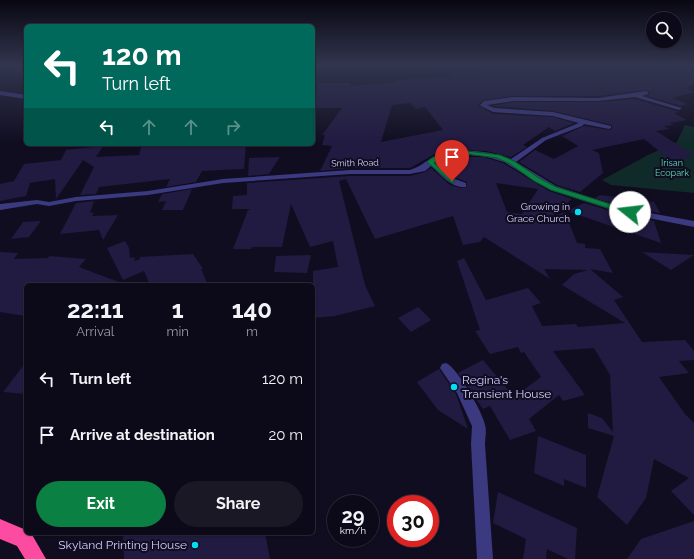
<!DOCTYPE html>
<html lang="en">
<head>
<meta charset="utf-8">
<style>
  :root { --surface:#0c0a18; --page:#1a1825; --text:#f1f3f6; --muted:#9a9aa2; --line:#2c2b37; --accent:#0b8043 }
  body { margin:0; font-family:Raleway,sans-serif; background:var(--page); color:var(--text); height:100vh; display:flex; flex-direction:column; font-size:15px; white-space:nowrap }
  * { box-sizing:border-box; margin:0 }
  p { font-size:13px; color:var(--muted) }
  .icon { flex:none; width:22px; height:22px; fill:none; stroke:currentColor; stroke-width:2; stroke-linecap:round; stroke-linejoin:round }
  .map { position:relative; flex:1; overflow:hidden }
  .panel { position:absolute; left:24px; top:283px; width:291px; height:252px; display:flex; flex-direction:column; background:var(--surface); border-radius:6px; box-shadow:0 1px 3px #0004,0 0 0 1px var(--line) }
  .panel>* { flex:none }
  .guide { position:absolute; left:24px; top:24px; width:291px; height:122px; border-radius:6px; box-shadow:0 1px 3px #0004,0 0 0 1px var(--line); background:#00695c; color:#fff; overflow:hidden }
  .tools { position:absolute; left:646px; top:12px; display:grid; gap:8px }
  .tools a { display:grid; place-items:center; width:36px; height:36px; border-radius:50%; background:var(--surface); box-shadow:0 1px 3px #0004,0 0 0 1px var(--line); font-size:20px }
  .speed { position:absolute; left:327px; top:495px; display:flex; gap:8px; font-size:20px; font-weight:700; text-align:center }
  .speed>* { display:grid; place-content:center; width:52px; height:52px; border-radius:50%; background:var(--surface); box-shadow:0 1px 3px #0004,0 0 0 1px var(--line); line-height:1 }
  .speed small { font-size:10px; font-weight:400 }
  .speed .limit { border:6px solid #d22; background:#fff; color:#111 }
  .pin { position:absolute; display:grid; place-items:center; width:34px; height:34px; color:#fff; margin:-41px -17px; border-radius:50% 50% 50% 0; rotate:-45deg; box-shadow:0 0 4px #0007 }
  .pin .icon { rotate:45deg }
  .me { position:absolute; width:44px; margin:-22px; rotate:286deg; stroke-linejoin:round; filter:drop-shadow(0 0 3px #0008) }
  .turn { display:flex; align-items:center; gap:14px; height:84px; padding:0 12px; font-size:18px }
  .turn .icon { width:52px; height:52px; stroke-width:2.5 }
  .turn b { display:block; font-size:28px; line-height:34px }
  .lanes { display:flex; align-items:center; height:38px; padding:0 12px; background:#0003; justify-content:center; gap:20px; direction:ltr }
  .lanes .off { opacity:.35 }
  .eta { display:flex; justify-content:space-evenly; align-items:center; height:68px; text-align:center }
  .eta b { font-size:24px; font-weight:700; line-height:28px }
  .action { display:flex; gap:8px; margin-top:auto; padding:8px 12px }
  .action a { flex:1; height:46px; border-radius:24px; background:var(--accent); color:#fff; font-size:16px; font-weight:700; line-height:46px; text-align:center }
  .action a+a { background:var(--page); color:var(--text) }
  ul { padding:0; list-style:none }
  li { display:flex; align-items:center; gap:12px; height:56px; padding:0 12px }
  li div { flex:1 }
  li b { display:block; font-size:15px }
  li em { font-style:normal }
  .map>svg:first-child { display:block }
  .green { fill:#102a29 }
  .building { fill:#211a41; fill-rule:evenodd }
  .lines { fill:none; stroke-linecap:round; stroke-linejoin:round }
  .minor { fill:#3b397f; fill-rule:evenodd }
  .highway { fill:#fc4ba1; fill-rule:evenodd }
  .route { fill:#0b8043; stroke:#07532c }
  .poi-dot { fill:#04def3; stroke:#100d20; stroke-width:1.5 }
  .labels { text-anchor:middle; stroke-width:4; stroke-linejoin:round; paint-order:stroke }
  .far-street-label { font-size:9px; fill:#d3cdfe; stroke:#100d20 }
  .far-park-label { font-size:9px; fill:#5bdcbb; stroke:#100d20 }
  .poi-label { font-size:10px; fill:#d3cdfe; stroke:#100d20; text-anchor:end }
  .near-poi-label { font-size:12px; fill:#d3cdfe; stroke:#100d20; text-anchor:start }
</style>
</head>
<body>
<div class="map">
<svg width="694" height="559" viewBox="0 0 694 559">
  <rect width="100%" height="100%" fill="#100d20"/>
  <polygon class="green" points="685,125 694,127 694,193 611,185 602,180 648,155 677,142"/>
  <g class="building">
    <path d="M503,65H678L692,68L689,71L694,72V84L686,89L694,92L672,98L687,104L681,106L647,96L649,95L650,92L646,90L598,96H513L484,100L479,104V106L493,114L553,117L574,123L555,131L549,127L523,145L527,147L511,157L486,151L457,150L435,154L410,168H350L320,171L332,146L322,145L325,135H322L342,108H313V90H317L318,83H351V86L396,82L395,80L452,77L451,73H484L477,68ZM410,103L416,109L425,107L443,130L381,142L392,105Z"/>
    <polygon points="635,99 680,112 674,113 687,120 670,123 674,125 664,126 669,129 656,131 694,155 675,164 644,139 592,150 599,153 603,173 580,192 557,185 519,162 535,150 554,159 578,146 562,136 584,126 609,130 612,129 612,125 553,111 492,106 513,102 598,102"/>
    <polygon points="142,144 246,144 244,169 202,171 196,182 166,187 170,179 99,187 96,194 80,195 94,167 83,160 56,199 55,179 30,183 26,196 0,201 0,184 14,181 24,164 61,160 66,150 65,150 103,146 96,157 139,155"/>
    <polygon points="280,157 269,174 248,176 249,158"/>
    <path d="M467,157H484L503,163L549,191L572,199L554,214L555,216L565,212L577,243L585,244V248L600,249L613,273L590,269L623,297L614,300L642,342L685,340L694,351V360L679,361L689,373L659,377L685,414L694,423V515L671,491L689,478L654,459L646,498L627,525L597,497L614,436L588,428V413L602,418L613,432L610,375L594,348L553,351L585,395L563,401L559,395L529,419L536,431L510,440L490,406L483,409L458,373L483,360L514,397L541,377L524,352L521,353L518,347L490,354L475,331L480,330L457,261L464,258L486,300L528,288L541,303L532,306L542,326L576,324L578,327L625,323L562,285L574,274L588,270L544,269L550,279L484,237L480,242L463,245L453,216L375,239L346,179L339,181L365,285L375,306L335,316L313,318V271L338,267L333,241L310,247L291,204L282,247H252L251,249H233L248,210L251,209H232L233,196L247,195V183L350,176H410L425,172L431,168L450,185L460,188H466L467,182L456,178L438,163L444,159ZM496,183L538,189L522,214L507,212Z"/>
    <polygon points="192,189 183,210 162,210 166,201 158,202 162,194"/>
    <polygon points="600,195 654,202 660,213 622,207 595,198"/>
    <polygon points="94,201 90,213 94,212 92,216 118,215 103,240 99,230 60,234 76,203"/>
    <polygon points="584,203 618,213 654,221 661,243 567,211"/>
    <polygon points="41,221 29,237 11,239 23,222"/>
    <polygon points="125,241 129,248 130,258 134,257 135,261 140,259 139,257 193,254 203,269 201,269 208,285 150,285 144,271 123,280 107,248"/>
    <polygon points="0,252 18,253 14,259 48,258 49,256 86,259 79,267 124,284 124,285 26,285 26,316 0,312"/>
    <polygon points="642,252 694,255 671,270"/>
    <polygon points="311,255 307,273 274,272 276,256"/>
    <polygon points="418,307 431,320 411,332 398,318"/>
    <polygon points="26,362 26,394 3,392"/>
    <polygon points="439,369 456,394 468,429 438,410 417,382"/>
    <polygon points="538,436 586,455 586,488 564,479 564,486 534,473"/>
    <polygon points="498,492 577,528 575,559 568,559 547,549 546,559 523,559 526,539 493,523"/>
    <polygon points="694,521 694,559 627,559 641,539"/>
    <polygon points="123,533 265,533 270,559 124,559"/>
  </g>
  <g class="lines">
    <g class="minor">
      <polygon points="0,91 26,95 26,99 0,95"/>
      <path d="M646,91L648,92V94L642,96L682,108L679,110L635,97L598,101H513L487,105L494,108L553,112L611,126V128L609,129L584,124L582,126L546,140L516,162L556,186L622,208L694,221V227L618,212L550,190L504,162L484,156L467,155L443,158L436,163L455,179L466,183V187C452,189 440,174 431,166L425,171L410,174H350L223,183L148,195L76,201L49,206L37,204L0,210V204L37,200L49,202L76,197L148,191L223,179L350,170H410C423,166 428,158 440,154C459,148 493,151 511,159L542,138L579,123L553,116L493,112L481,106L480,105L484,101L513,97L598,98Z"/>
      <path d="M446,363C457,367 483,413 485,425C487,431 485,438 485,444L493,559H477L471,444L472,426L457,393L440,368L442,364Z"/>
    </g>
    <polygon class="highway" points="0,519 26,530 26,533 31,533 46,559 25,559 17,546 0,539"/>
  </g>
  <linearGradient id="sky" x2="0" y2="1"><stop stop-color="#090712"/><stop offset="0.45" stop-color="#31354e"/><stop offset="1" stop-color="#31354e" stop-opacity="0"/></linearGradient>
  <rect width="694" height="144" fill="url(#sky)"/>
  <path class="route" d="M467,151L500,155L514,161L539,178L556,187L633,211L634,212L630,215L627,214L551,190L534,181L510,164L497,158L467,154L448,156L434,163L454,180V183H452L427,162C438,151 452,152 467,151Z"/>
  <g class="poi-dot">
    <circle cx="578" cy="212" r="4"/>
    <circle cx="454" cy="387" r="4"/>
    <circle cx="195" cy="545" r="4"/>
  </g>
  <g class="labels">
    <g class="far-street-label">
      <text transform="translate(355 163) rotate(-1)" y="3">Smith Road</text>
    </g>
    <g class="far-park-label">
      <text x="672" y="166">Irisan<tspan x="672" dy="10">Ecopark</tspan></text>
    </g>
    <g class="poi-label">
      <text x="570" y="210">Growing in<tspan x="570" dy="12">Grace Church</tspan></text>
    </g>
    <g class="near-poi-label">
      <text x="462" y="384">Regina's<tspan x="462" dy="14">Transient House</tspan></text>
      <text x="187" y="549" text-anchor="end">Skyland Printing House</text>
    </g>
  </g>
</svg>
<div class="tools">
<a><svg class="icon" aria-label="search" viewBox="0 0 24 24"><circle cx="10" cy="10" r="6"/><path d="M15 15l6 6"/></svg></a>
</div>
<div class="speed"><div>29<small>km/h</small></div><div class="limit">30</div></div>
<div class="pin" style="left:452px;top:181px;background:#d93025"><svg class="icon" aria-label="arrive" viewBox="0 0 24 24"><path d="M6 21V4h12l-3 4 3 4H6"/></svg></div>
<svg class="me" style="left:630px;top:212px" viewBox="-20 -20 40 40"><circle r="19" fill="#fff"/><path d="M0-13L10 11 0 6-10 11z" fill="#0b8043"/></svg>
<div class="guide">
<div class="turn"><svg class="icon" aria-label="left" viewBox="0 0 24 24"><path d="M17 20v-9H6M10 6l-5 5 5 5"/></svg><div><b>120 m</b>Turn left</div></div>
<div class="lanes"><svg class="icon" aria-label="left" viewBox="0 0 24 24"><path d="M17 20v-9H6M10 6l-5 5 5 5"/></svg><svg class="icon off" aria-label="ahead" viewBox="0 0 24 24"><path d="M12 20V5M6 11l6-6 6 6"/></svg><svg class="icon off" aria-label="ahead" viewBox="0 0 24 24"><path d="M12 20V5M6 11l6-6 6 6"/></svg><svg class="icon off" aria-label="right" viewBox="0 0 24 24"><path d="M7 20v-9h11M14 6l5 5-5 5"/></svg></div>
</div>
<section class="panel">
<div class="eta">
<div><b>22:11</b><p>Arrival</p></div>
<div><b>1</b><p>min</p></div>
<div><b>140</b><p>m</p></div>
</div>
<ul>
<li><svg class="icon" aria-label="left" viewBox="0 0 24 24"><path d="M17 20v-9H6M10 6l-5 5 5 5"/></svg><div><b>Turn left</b></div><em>120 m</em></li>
<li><svg class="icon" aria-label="arrive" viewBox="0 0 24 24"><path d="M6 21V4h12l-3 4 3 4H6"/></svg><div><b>Arrive at destination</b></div><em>20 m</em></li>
</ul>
<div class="action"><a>Exit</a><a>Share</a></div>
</section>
</div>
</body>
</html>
